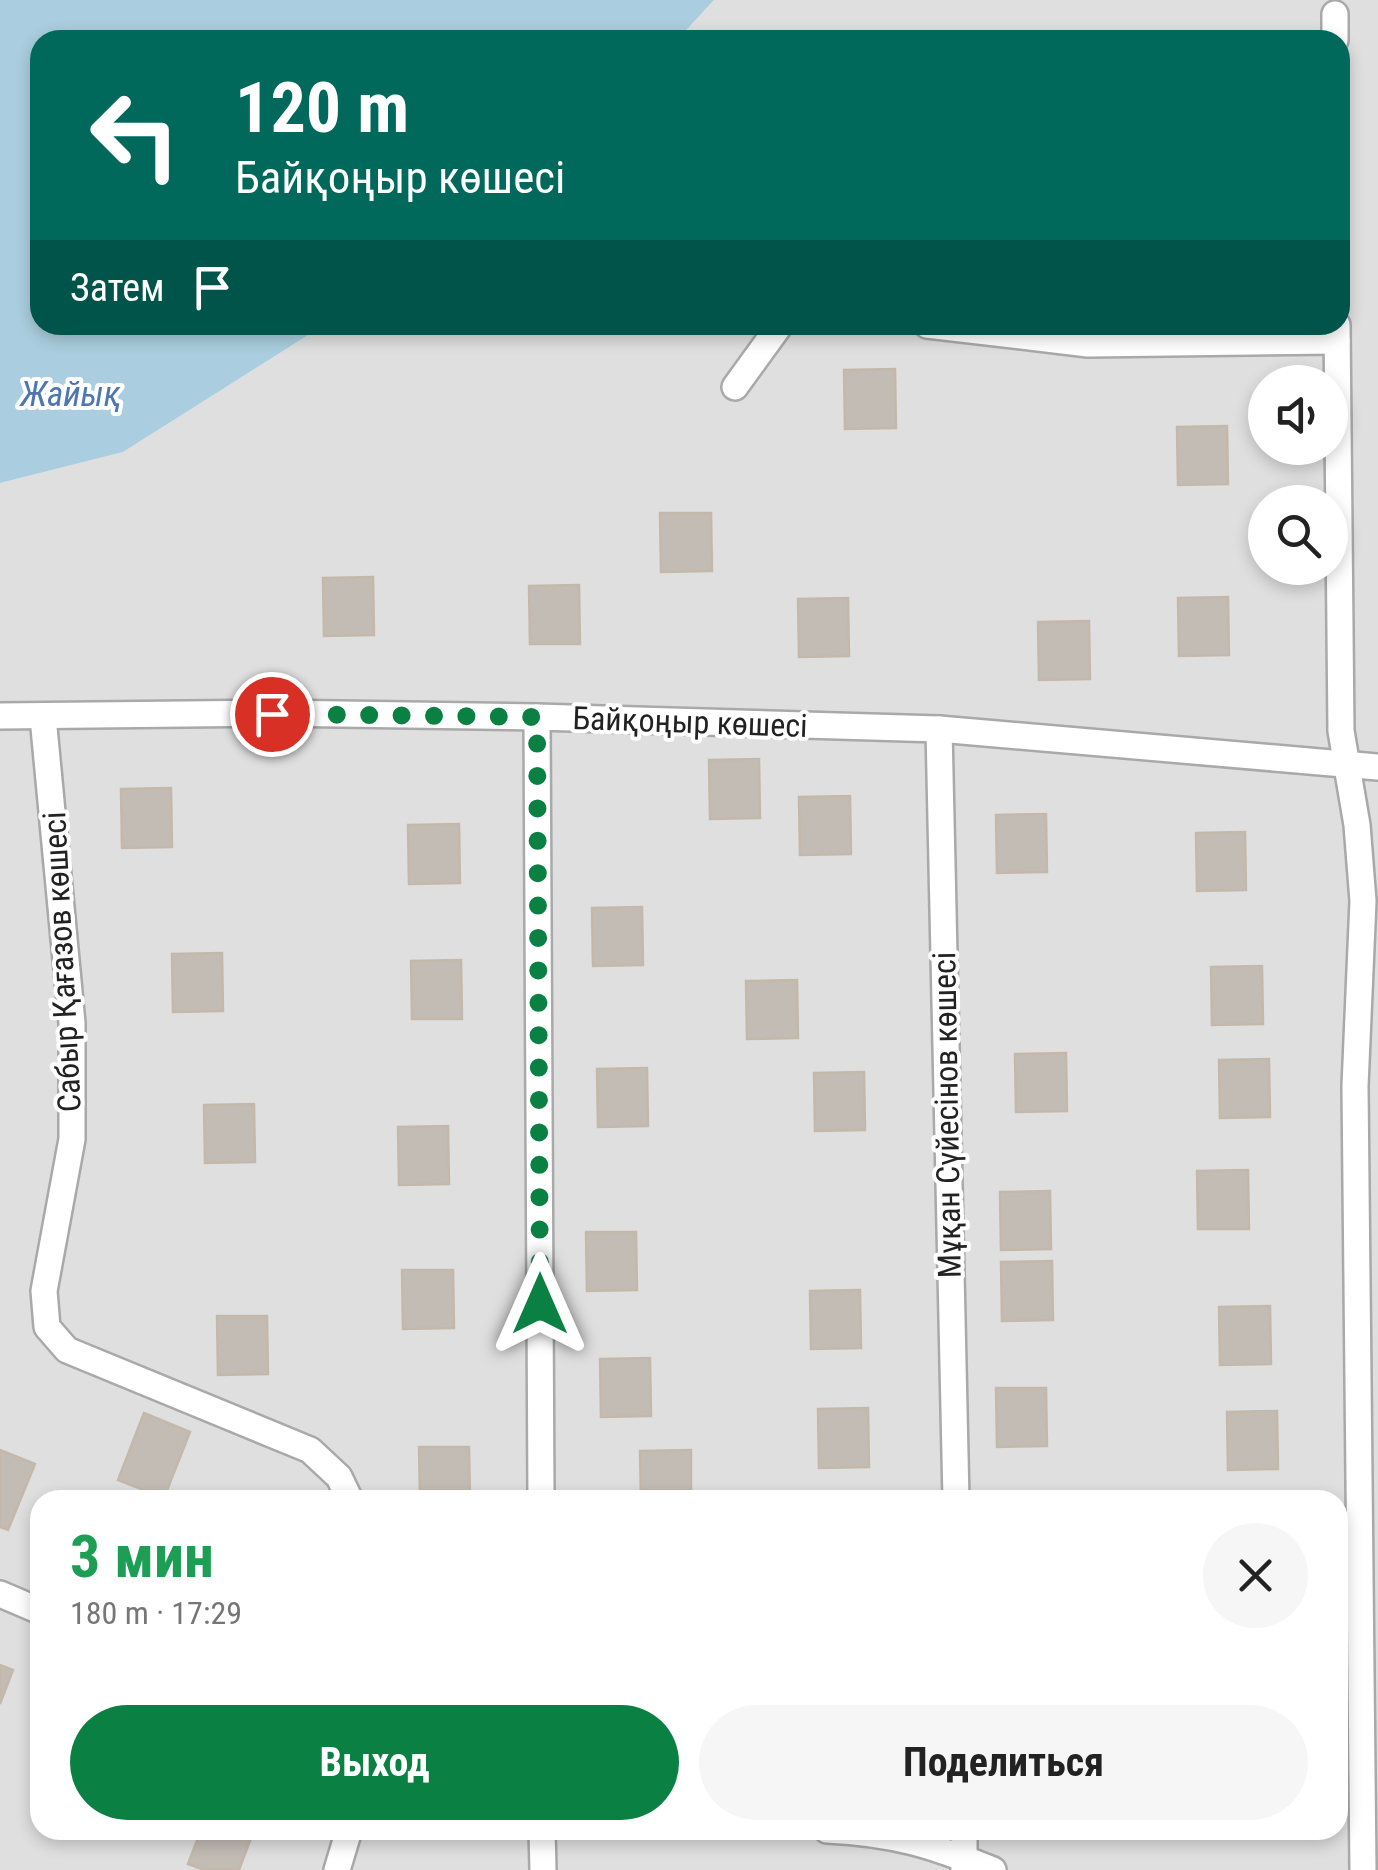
<!DOCTYPE html>
<html lang="ru">
<head>
<meta charset="utf-8">
<style>
  :root { --surface:#fff; --page:#f6f6f6; --text:#222; --muted:#767676; --accent:#0b8043 }
  body { margin:0; font-family:"Roboto Condensed",sans-serif; background:var(--page); color:var(--text); height:100vh; display:flex; flex-direction:column; font-size:38px; white-space:nowrap }
  * { box-sizing:border-box; margin:0 }
  p { font-size:32px; color:var(--muted) }
  .icon { flex:none; width:55px; height:55px; fill:none; stroke:currentColor; stroke-width:2; stroke-linecap:round; stroke-linejoin:round }
  .map { position:relative; flex:1; overflow:hidden }
  .drawer { position:absolute; left:30px; top:1490px; width:1318px; height:350px; display:flex; flex-direction:column; background:var(--surface); border-radius:30px; box-shadow:0 5px 15px #0003 }
  .drawer>* { flex:none }
  .hud { position:absolute; left:30px; top:30px; width:1320px; height:305px; border-radius:30px; box-shadow:0 5px 15px #0003; background:#00695c; color:#fff; overflow:hidden }
  .controls { position:absolute; left:1248px; top:365px; display:grid; gap:20px }
  .controls a { display:grid; place-items:center; width:100px; height:100px; border-radius:50%; background:var(--surface); box-shadow:0 5px 15px #0003; font-size:50px }
  .pin { position:absolute; display:grid; place-items:center; width:85px; height:85px; color:#fff; margin:-42px; border:5px solid #fff; border-radius:50%; box-shadow:0 2px 10px #0007 }
  .me { position:absolute; width:110px; margin:-55px; rotate:0deg; stroke-linejoin:round; filter:drop-shadow(0 0 8px #0008) }
  .turn { display:flex; align-items:center; gap:35px; height:210px; padding:0 40px; font-size:45px }
  .turn .icon { width:130px; height:130px; stroke-width:2.5 }
  .turn b { display:block; font-size:70px; line-height:85px }
  .then { display:flex; align-items:center; height:95px; padding:0 40px; background:#0003; gap:20px; font-size:38px }
  .round { display:grid; place-items:center; flex:none; width:105px; height:105px; border-radius:52px; background:var(--page) }
  .head { display:flex; align-items:center; justify-content:space-between; height:170px; padding:0 40px }
  h1 { font-size:60px; font-weight:700; line-height:75px; color:#1e9e55 }
  .cta { display:flex; gap:20px; margin-top:auto; padding:20px 40px }
  .cta a { flex:1; height:115px; border-radius:60px; background:var(--accent); color:#fff; font-size:40px; font-weight:700; line-height:115px; text-align:center }
  .cta a+a { background:var(--page); color:var(--text) }
  .map>svg:first-child { display:block }
  .residential { fill:#e0dfdf; fill-rule:evenodd }
  .water { fill:#aacedf }
  .building { fill:#c3bcb5; stroke:#c4b8ab; stroke-width:2.5 }
  .lines { fill:none; stroke-linecap:round; stroke-linejoin:round }
  .minor-casing { stroke:#a9a9a9; stroke-width:30 }
  .minor { stroke:#fff; stroke-width:25 }
  .route { stroke:#0b8043; stroke-width:18; stroke-dasharray:0 32.4 }
  .labels { text-anchor:middle; stroke-width:8; stroke-linejoin:round; paint-order:stroke }
  .street-label { font-size:32px; fill:#222; stroke:#fff }
  .water-label { font-size:35px; font-style:italic; fill:#4d76b3; stroke:#fff }
</style>
</head>
<body>
<div class="map">
<svg width="1378" height="1870" viewBox="0 0 1378 1870">
  <rect width="100%" height="100%" fill="#f2f0e9"/>
  <path class="residential" d="M714,0H1378V1870H0V483L123,452L324,325H1340V40H677ZM1265,382H1330V448H1265ZM1265,502H1330V568H1265ZM40,1500H1338V1830H40Z"/>
  <polygon class="water" points="0,0 714,0 677,40 40,40 40,325 324,325 123,452 0,483"/>
  <g class="building">
    <polygon points="895,369 896,428 845,429 844,370"/>
    <polygon points="1227,426 1228,484 1178,485 1177,427"/>
    <polygon points="660,513 711,513 712,571 661,572"/>
    <polygon points="373,577 374,635 324,636 323,578"/>
    <polygon points="579,585 580,644 530,644 529,586"/>
    <polygon points="1228,597 1229,655 1179,656 1178,598"/>
    <polygon points="848,598 849,656 799,657 798,599"/>
    <polygon points="1089,621 1090,679 1039,680 1038,622"/>
    <polygon points="759,759 760,818 710,819 709,760"/>
    <polygon points="171,788 172,847 122,848 121,789"/>
    <polygon points="850,796 851,854 800,855 799,797"/>
    <polygon points="1046,814 1047,872 997,873 996,815"/>
    <polygon points="459,824 460,883 409,884 408,825"/>
    <polygon points="1245,832 1246,890 1197,891 1196,833"/>
    <polygon points="642,907 643,965 593,966 592,908"/>
    <polygon points="222,953 223,1011 173,1012 172,954"/>
    <polygon points="461,960 462,1019 412,1019 411,961"/>
    <polygon points="1262,966 1263,1024 1212,1025 1211,967"/>
    <polygon points="797,980 798,1038 747,1039 746,981"/>
    <polygon points="1066,1053 1067,1111 1016,1112 1015,1054"/>
    <polygon points="1269,1059 1270,1117 1220,1118 1219,1060"/>
    <polygon points="647,1068 648,1126 598,1127 597,1069"/>
    <polygon points="864,1072 865,1130 815,1131 814,1073"/>
    <polygon points="254,1104 255,1162 205,1163 204,1105"/>
    <polygon points="448,1126 449,1184 399,1185 398,1127"/>
    <polygon points="1248,1170 1249,1229 1198,1229 1197,1171"/>
    <polygon points="1050,1191 1051,1249 1001,1250 1000,1192"/>
    <polygon points="586,1232 636,1232 637,1290 587,1291"/>
    <polygon points="1052,1261 1053,1320 1002,1321 1001,1262"/>
    <polygon points="402,1270 453,1270 454,1328 403,1329"/>
    <polygon points="860,1290 861,1348 811,1349 810,1291"/>
    <polygon points="1270,1306 1271,1364 1220,1365 1219,1307"/>
    <polygon points="217,1316 267,1316 268,1374 218,1375"/>
    <polygon points="650,1358 651,1416 601,1417 600,1359"/>
    <polygon points="996,1388 1046,1388 1047,1446 997,1447"/>
    <polygon points="868,1408 869,1467 819,1468 818,1409"/>
    <polygon points="1277,1411 1278,1469 1228,1470 1227,1412"/>
    <polygon points="144,1413 190,1432 164,1498 118,1480"/>
    <polygon points="419,1447 469,1447 470,1500 420,1500"/>
    <polygon points="0,1450 35,1464 8,1530 0,1527"/>
    <polygon points="691,1450 691,1500 641,1500 640,1451"/>
    <polygon points="0,1665 13,1670 0,1704"/>
    <polygon points="201,1830 254,1830 239,1870 204,1870 188,1864"/>
  </g>
  <g class="lines">
    <defs>
      <g id="minor">
        <polyline points="1335,14 1335,40"/>
        <polyline points="927,325 1088,344 1337,341"/>
        <polyline points="1337,325 1341,731 1357,825 1363,901 1355,1086 1363,1870"/>
        <polyline points="735,387 780,325"/>
        <polyline points="0,716 272,713 537,717 939,729 1378,767"/>
        <polyline points="43,717 72,1023 72,1139 44,1291 47,1327 67,1350 310,1450 339,1477 350,1500"/>
        <polyline points="537,717 541,1500"/>
        <polyline points="939,729 956,1500"/>
        <polyline points="0,1594 40,1611"/>
        <polyline points="542,1830 543,1870"/>
        <path d="M827,1830C893,1833 932,1845 993,1870"/>
        <polyline points="964,1830 964,1870"/>
        <polyline points="337,1870 349,1830"/>
      </g>
    </defs>
    <use href="#minor" class="minor-casing"/>
    <use href="#minor" class="minor"/>
  </g>
  <g class="lines">
    <polyline class="route" points="272,714 537,717 540,1304"/>
  </g>
  <g class="labels">
    <g class="street-label">
      <text transform="translate(690 722) rotate(2)" y="11">Байқоңыр көшесi</text>
      <text transform="translate(62 962) rotate(-93)" y="11">Сабыр Қағазов көшесі</text>
      <text transform="translate(947 1115) rotate(-91)" y="11">Мұқан Сүйесінов көшесі</text>
    </g>
    <g class="water-label">
      <text x="71" y="406">Жайық</text>
    </g>
  </g>
</svg>
<div class="controls">
<a><svg class="icon" aria-label="sound" viewBox="0 0 24 24"><path d="M4 9h4l5-4v14l-5-4H4zM17 9q2 3 0 6"/></svg></a>
<a><svg class="icon" aria-label="search" viewBox="0 0 24 24"><circle cx="10" cy="10" r="6"/><path d="M15 15l6 6"/></svg></a>
</div>
<div class="pin" style="left:272px;top:714px;background:#d93025"><svg class="icon" aria-label="arrive" viewBox="0 0 24 24"><path d="M6 21V4h12l-3 4 3 4H6"/></svg></div>
<svg class="me" style="left:540px;top:1304px" viewBox="-20 -20 40 40"><path d="M0-17L14 15 0 8-14 15z" fill="#0b8043" stroke="#fff" stroke-width="4"/></svg>
<div class="hud">
<div class="turn"><svg class="icon" aria-label="left" viewBox="0 0 24 24"><path d="M17 20v-9H6M10 6l-5 5 5 5"/></svg><div><b>120 m</b>Байқоңыр көшесi</div></div>
<div class="then">Затем<svg class="icon" aria-label="arrive" viewBox="0 0 24 24"><path d="M6 21V4h12l-3 4 3 4H6"/></svg></div>
</div>
<section class="drawer">
<div class="head"><div><h1>3 мин</h1><p>180 m · 17:29</p></div><a class="round"><svg class="icon" aria-label="close" viewBox="0 0 24 24"><path d="M6 6l12 12M18 6L6 18"/></svg></a></div>
<div class="cta"><a>Выход</a><a>Поделиться</a></div>
</section>
</div>
</body>
</html>
